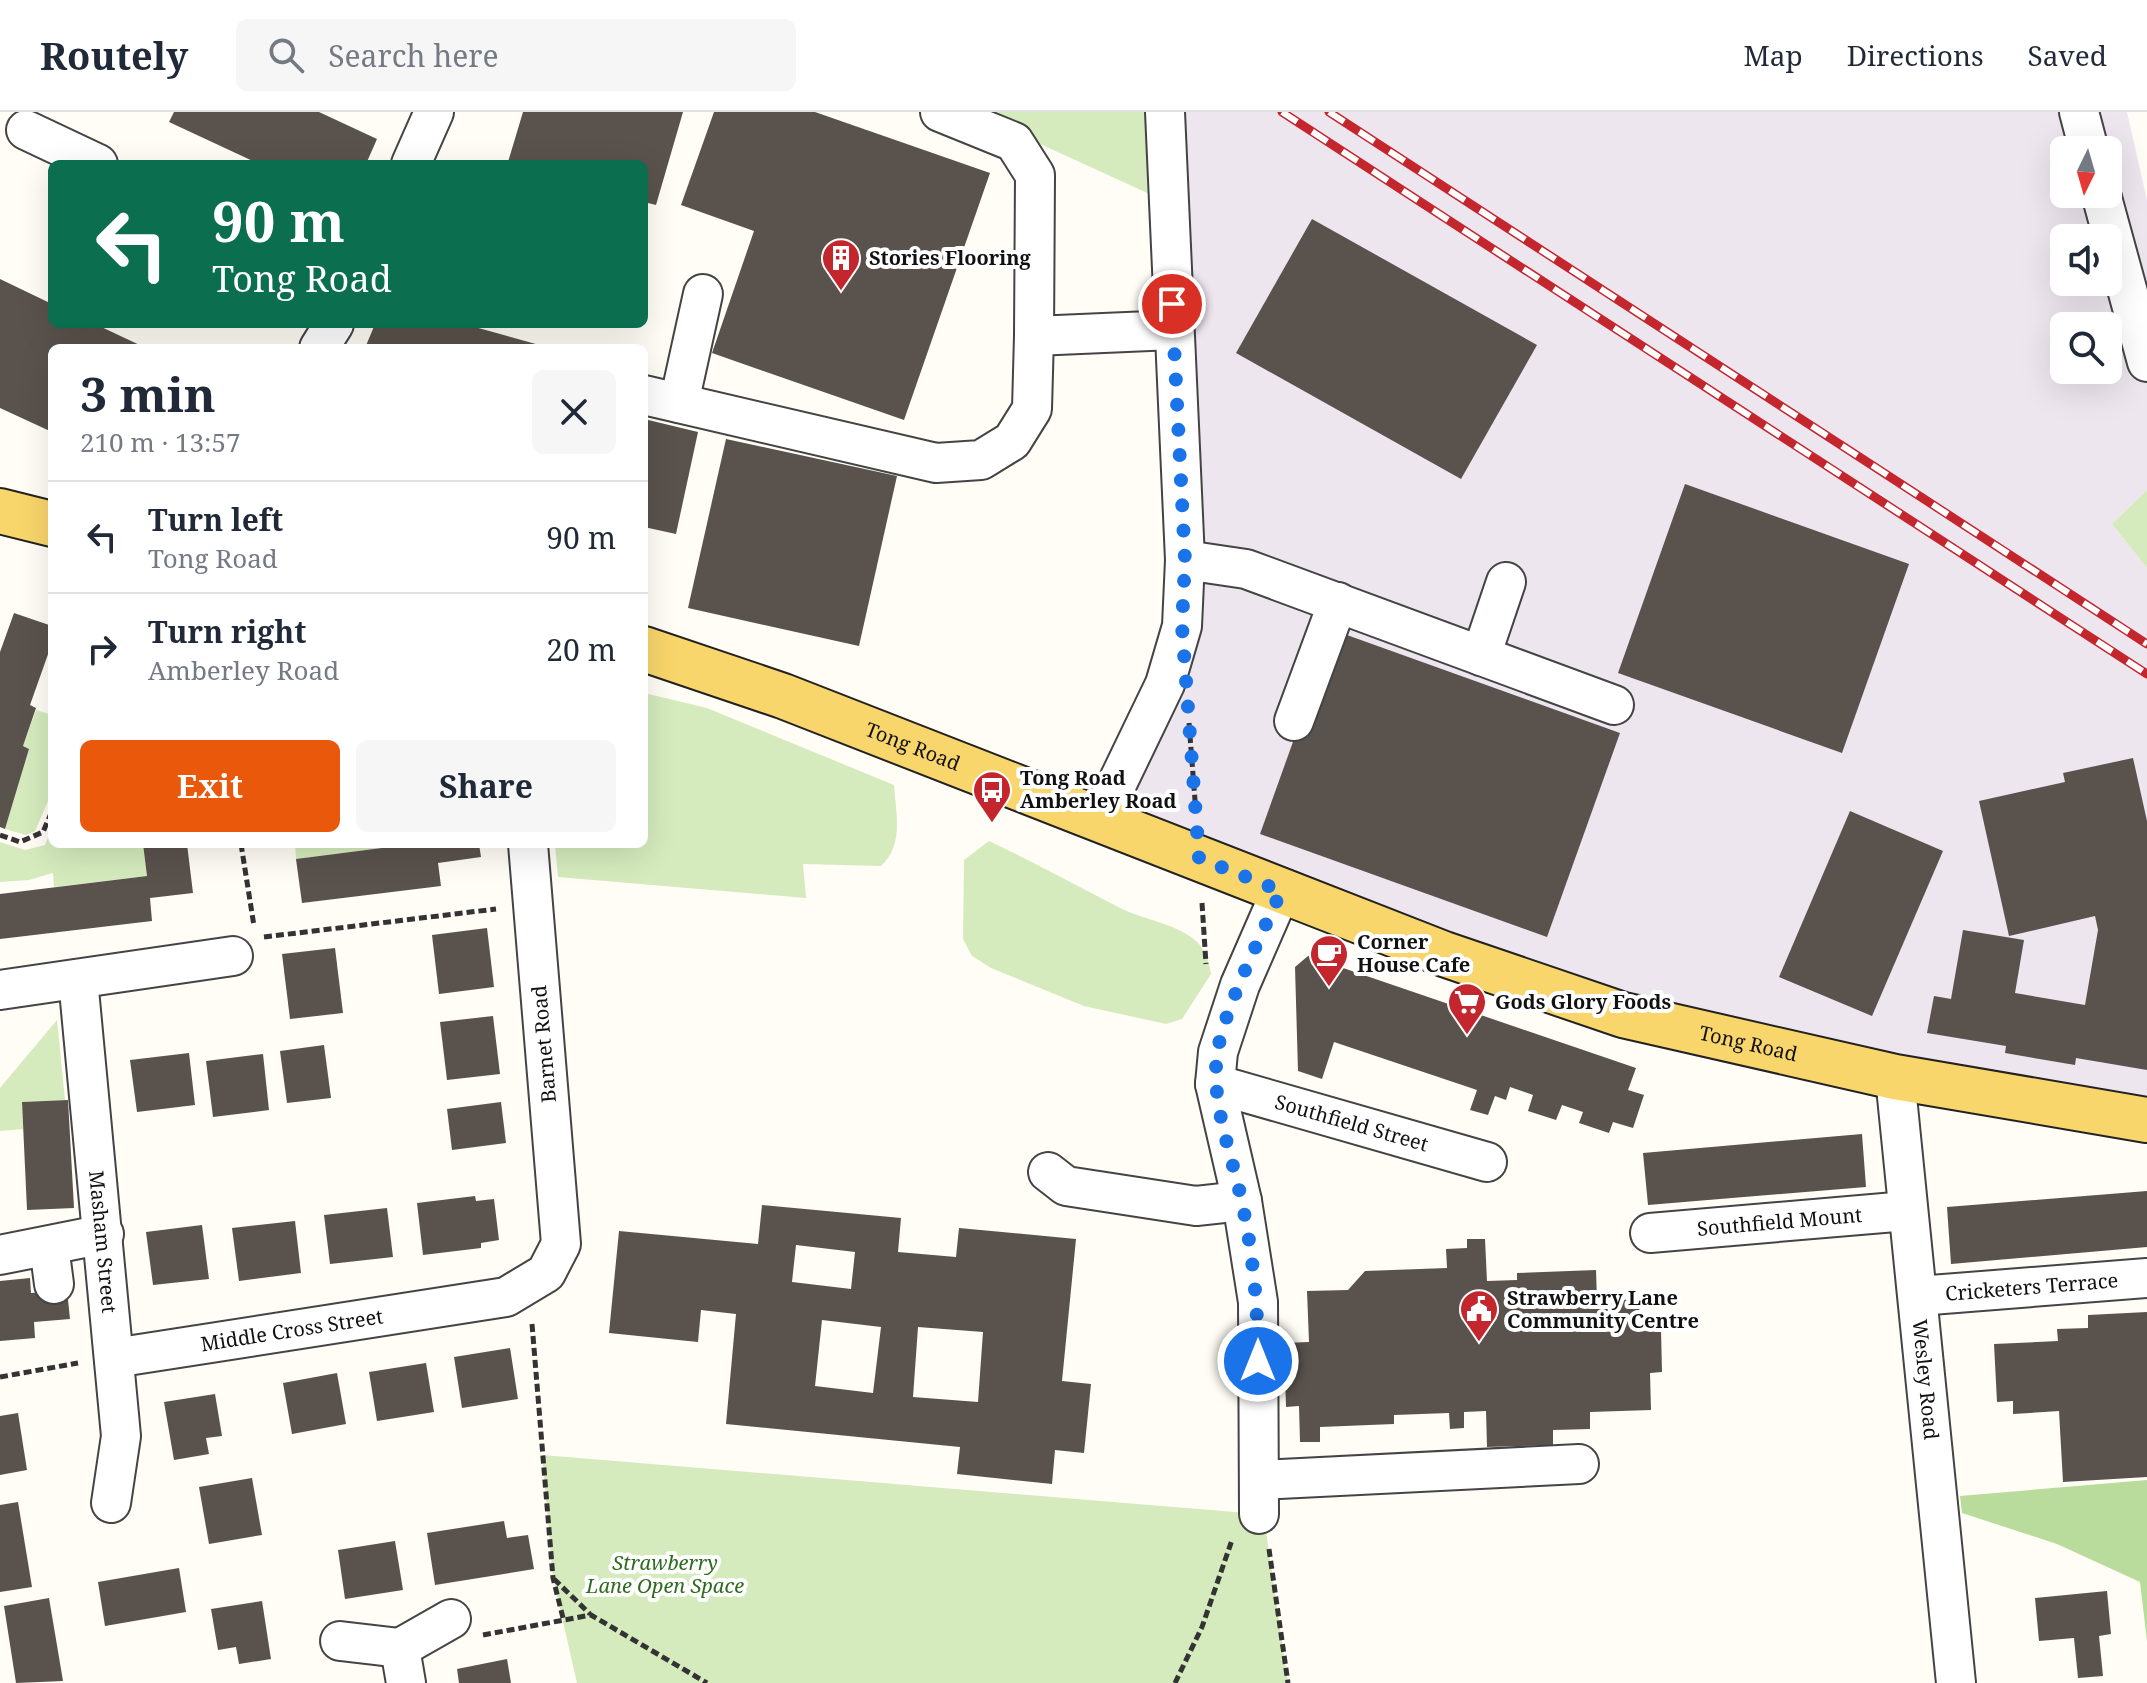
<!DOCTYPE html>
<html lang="en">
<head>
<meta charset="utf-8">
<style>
  :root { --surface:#fff; --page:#f6f6f7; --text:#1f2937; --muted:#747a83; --line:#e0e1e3; --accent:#ea580c }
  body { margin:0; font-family:"Noto Serif",serif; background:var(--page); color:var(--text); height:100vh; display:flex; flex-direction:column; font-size:30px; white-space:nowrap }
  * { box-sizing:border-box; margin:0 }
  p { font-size:26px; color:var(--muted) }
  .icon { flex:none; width:44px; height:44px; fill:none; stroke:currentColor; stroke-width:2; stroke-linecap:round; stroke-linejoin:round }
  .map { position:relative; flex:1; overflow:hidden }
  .details { position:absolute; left:48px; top:232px; width:600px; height:504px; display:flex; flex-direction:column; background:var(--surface); border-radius:12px; box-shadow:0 8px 32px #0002 }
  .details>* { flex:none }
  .guide { position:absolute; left:48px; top:48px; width:600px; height:168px; border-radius:12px; box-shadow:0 8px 32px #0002; background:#0b6e4f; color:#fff; overflow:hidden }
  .needle { width:52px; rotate:185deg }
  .controls { position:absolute; left:2050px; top:24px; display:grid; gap:16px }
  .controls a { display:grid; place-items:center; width:72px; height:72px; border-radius:12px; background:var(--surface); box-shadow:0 8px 32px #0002; font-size:40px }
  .pin { position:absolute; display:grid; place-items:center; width:68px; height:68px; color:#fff; margin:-34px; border:4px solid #fff; border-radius:50%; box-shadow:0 2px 8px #0007 }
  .me { position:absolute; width:88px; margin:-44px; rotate:0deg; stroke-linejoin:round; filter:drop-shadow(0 0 6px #0008) }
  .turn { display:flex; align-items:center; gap:28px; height:168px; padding:0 32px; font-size:36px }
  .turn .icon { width:104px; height:104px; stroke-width:2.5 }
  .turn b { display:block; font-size:56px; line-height:68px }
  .round { display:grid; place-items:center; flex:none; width:84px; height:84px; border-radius:12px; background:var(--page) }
  .head { display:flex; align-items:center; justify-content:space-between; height:136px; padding:0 32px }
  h1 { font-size:48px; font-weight:700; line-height:60px }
  .button { display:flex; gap:16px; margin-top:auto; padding:16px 32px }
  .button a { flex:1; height:92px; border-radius:12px; background:var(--accent); color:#fff; font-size:32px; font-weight:700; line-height:92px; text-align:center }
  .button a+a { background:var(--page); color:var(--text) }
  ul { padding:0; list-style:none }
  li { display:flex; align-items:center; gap:24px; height:112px; padding:0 32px; border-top:2px solid var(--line) }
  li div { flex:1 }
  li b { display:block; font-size:30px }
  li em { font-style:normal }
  header { display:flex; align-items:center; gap:48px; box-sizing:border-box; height:112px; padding:0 40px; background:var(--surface); border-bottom:2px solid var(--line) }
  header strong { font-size:38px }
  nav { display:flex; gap:44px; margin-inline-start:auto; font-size:28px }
  .search { width:560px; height:72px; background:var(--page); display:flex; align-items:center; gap:20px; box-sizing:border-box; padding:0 28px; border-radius:12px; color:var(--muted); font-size:30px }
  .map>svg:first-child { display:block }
  .industrial { fill:#eee6ef; fill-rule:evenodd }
  .green { fill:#d5ebbd }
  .forest { fill:#b9dc9c }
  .building { fill:#5a524d; fill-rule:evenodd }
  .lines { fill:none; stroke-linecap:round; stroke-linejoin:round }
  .minor-casing { stroke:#444; stroke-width:42 }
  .major-casing { stroke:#222; stroke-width:48 }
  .path { stroke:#333; stroke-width:5; stroke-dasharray:8 4; stroke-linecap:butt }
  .minor { stroke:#fff; stroke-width:38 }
  .major { stroke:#f9d66b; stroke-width:44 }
  .rail-casing { stroke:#c4262e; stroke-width:9 }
  .rail { stroke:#fff; stroke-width:6; stroke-dasharray:18; stroke-linecap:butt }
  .route { stroke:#1a73e8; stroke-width:14; stroke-dasharray:0 25.2 }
  .labels { text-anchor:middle; stroke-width:8; stroke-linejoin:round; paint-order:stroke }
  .poi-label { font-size:20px; font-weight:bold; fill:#111; stroke:#fff; text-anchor:start }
  .street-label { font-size:20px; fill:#111; stroke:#fff }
  .park-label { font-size:20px; font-style:italic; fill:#2f6b1f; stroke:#fff }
</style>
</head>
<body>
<header>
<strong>Routely</strong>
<div class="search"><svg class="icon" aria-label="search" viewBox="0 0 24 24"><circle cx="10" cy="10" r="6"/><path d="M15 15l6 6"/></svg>Search here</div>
<nav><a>Map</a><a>Directions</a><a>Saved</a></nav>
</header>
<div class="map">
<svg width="2147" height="1571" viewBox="0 0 2147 1571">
  <rect width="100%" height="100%" fill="#fffdf5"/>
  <path class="industrial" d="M1165,0H2127L2147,88V378L2112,412L2147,456V1008L1623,903L1100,707L1182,514ZM2064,38H2108V82H2064ZM2064,126H2108V170H2064ZM2064,214H2108V258H2064Z"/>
  <g class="green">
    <polygon points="970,0 1165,0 1167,90"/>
    <polygon points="2147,378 2147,456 2112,412"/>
    <path d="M644,581L707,596L894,673C896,702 904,733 881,754L803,752L806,786L558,765L555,732H644Z"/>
    <polygon points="36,598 52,603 52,680 35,719 26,723 5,717 29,637 23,634"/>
    <polygon points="52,716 52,732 143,732 147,764 54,775 53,761 29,768 0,770 0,730 25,738 45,733"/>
    <path d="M989,729C1034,750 1077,774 1122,797C1145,808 1177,812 1196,829C1206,838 1209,849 1211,862L1182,907L1166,912L1084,894L991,856L972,844L963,827L964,748Z"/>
    <polygon points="295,732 413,732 296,747"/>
    <polygon points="57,908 65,988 22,990 23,1017 0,1019 0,976"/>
    <polygon points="542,1343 1259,1402 1266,1419 1288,1571 577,1571 553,1466"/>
  </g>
  <polygon class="forest" points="2147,1368 2147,1529 2140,1470 2057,1432 1962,1401 1960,1384"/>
  <g class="building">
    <polygon points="174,0 319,0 377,27 366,52 259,52 169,10"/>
    <polygon points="523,0 683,0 656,93 644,90 644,52 508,50"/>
    <polygon points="714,0 815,0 990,61 904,308 712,241 754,119 681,93"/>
    <polygon points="1312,107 1537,233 1461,367 1236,241"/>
    <polygon points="0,167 52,192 52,212 95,212 146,236 52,236 52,320 0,296"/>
    <polygon points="375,212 464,212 550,236 365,236"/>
    <polygon points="644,307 698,320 676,422 644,415"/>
    <polygon points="726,327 897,364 859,534 688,496"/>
    <polygon points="1685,372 1909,452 1842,641 1618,561"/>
    <polygon points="14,501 52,514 52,531 30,593 36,596 23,634 29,637 5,717 0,715 0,540"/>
    <polygon points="1333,518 1620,621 1547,825 1260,722"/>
    <polygon points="2133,646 2147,709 2147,958 2076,946 2075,953 2005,941 2006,934 1927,921 1934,884 1951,887 1963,818 2024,828 2015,881 2085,893 2098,818 2095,804 2009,824 1979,689 2065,670 2063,661"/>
    <polygon points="1850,699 1943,739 1872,904 1779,865"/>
    <polygon points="143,732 187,732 193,781 150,786 152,809 0,827 0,782 147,764"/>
    <polygon points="413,732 479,732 481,745 438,751 441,774 302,791 296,747"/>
    <polygon points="487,816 494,875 439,882 432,823"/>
    <polygon points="335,836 343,901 290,907 282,842"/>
    <polygon points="1308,844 1636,956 1628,978 1644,983 1633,1016 1613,1010 1609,1021 1579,1011 1583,1000 1562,993 1556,1008 1528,999 1533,983 1510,975 1506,988 1495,984 1488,1003 1470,998 1477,978 1334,930 1322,967 1298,959 1295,855"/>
    <polygon points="493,904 500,962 447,968 440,910"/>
    <polygon points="324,933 331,986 287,991 280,939"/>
    <polygon points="189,941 195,993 137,1000 130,948"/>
    <polygon points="263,942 269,998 213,1005 206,949"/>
    <polygon points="68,988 74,1096 27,1098 22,990"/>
    <polygon points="501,990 506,1031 452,1038 447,997"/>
    <polygon points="1862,1022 1866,1075 1648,1093 1643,1041"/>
    <polygon points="2147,1079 2147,1135 1951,1152 1947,1095"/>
    <polygon points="475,1084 476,1089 494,1087 499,1128 481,1131 481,1136 423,1143 417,1091"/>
    <path d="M762,1093L901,1106L898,1140L956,1145L959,1116L1076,1127L1062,1269L1091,1272L1084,1341L1055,1338L1052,1372L957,1362L960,1335L726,1312L736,1202L701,1198L698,1230L609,1221L619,1119L758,1132ZM796,1133L855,1140L851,1177L792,1170ZM822,1208L881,1215L873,1281L815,1274ZM918,1215L983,1220L978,1290L913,1285Z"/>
    <polygon points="387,1096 393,1145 330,1152 324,1103"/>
    <polygon points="295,1109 301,1161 239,1169 232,1116"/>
    <polygon points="202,1113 209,1167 153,1173 146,1120"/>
    <polygon points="1467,1127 1485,1127 1487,1169 1517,1168 1517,1161 1596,1158 1597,1189 1639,1187 1640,1219 1661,1218 1662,1260 1650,1261 1651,1298 1590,1300 1590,1317 1553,1318 1553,1333 1487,1335 1486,1299 1464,1300 1464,1316 1450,1317 1449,1301 1394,1303 1394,1312 1320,1315 1320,1330 1300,1330 1299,1294 1286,1295 1284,1231 1309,1230 1307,1179 1348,1178 1365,1159 1447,1156 1446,1137 1467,1136"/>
    <polygon points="30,1166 31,1181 67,1178 70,1207 34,1210 35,1226 0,1229 0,1169"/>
    <polygon points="2147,1200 2147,1365 2063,1370 2059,1299 2013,1302 2013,1289 1997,1290 1994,1232 2058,1229 2057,1217 2088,1216 2088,1203"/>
    <polygon points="510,1236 518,1287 462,1296 454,1245"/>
    <polygon points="426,1251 434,1300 377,1309 369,1260"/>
    <polygon points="337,1261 346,1312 292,1322 283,1271"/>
    <polygon points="215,1282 222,1324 206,1326 209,1342 174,1348 164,1290"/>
    <polygon points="18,1301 27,1358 0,1363 0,1304"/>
    <polygon points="252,1366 262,1423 209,1432 199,1375"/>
    <polygon points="18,1390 32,1475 0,1480 0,1393"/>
    <polygon points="504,1409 507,1426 528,1423 534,1457 435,1473 427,1421"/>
    <polygon points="395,1429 403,1478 345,1487 338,1438"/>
    <polygon points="179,1456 186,1500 105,1514 98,1470"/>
    <polygon points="2107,1479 2111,1522 2099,1524 2103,1564 2078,1566 2074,1526 2039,1529 2035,1486"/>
    <polygon points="49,1486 63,1569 16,1571 4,1494"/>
    <polygon points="262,1489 271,1547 239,1552 236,1535 218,1538 211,1497"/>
    <polygon points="507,1547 511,1571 459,1571 457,1557"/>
  </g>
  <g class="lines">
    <defs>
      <g id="minor">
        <polyline points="940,0 1014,30 1035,63 1034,224"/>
        <polyline points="2079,0 2089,38"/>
        <polyline points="26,18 98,52"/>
        <polyline points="411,52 434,0"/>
        <polyline points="2101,82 2147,250"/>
        <polyline points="319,236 334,212"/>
        <polyline points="644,283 936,351 981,348 1012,329 1032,297 1034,224 1173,218"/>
        <polyline points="679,291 703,182"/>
        <polyline points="1185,448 1246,457 1614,593"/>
        <polyline points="1481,544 1506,470"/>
        <polyline points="1294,609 1338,490"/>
        <polyline points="1100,707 1165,572 1182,514 1185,448 1165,0"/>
        <path id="s1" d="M78,867L121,1324L111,1391"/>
        <polyline points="0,878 233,844"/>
        <path id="s2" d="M1895,965L1956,1571"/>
        <path id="s3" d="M1215,972L1487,1050"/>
        <polyline points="1048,1060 1066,1074 1196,1094 1242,1089"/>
        <path id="s4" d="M1650,1121L1907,1099"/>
        <polyline points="49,1134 54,1172"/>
        <polyline points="0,1143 104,1122"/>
        <path id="s5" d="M1918,1184L2147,1166"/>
        <path id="s6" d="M114,1246L506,1185L546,1161L561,1132L528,732"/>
        <polyline points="1259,1368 1579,1352"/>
        <polyline points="1259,1402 1258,1190 1242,1089 1215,972 1218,940 1240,873 1281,779"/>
        <polyline points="340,1529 400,1536"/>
        <polyline points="406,1571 400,1536 451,1507"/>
      </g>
      <g id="major">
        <polyline points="0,399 52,412"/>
        <path id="s7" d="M644,537L783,584L1444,842L1623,903L1895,965L2147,1008"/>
      </g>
    </defs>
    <use href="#minor" class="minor-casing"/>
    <use href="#major" class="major-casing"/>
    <g class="path">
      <polyline points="1189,611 1196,701"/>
      <polyline points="0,723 20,730 43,720 52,699"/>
      <polyline points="241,732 254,814"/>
      <polyline points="1202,791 1206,852"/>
      <polyline points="264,825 496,797"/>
      <polyline points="532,1212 553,1466 564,1510"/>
      <polyline points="0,1265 78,1251"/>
      <polyline points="1269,1437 1288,1571"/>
      <polyline points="554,1467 590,1502"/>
      <polyline points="483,1523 591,1503 707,1571"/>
      <polyline points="1175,1571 1202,1515 1232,1428"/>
    </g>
    <use href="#minor" class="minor"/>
    <use href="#major" class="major"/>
    <defs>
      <g id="rail">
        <polyline points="1282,0 2147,562"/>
        <polyline points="1329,0 2147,532"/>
      </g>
    </defs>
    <use href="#rail" class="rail-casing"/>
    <use href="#rail" class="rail"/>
  </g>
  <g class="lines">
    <path class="route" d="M1172,192L1185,448L1182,514L1199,746L1281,779C1262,823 1223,898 1217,943C1211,991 1231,1040 1241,1086C1253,1140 1258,1194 1258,1249"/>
  </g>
  <defs>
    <symbol id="building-pin" viewBox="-11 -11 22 30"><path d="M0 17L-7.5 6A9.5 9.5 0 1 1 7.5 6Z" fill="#c4262e" stroke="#fff"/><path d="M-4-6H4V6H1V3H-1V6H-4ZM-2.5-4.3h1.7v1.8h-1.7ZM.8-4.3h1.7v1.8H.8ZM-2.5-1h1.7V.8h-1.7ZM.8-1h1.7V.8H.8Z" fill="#fff"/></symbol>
    <symbol id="bus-pin" viewBox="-11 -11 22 30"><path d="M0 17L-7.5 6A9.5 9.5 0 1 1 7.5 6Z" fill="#c4262e" stroke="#fff"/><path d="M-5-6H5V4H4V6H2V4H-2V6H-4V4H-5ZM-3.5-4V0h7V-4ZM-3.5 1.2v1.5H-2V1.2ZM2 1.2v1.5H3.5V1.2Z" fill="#fff"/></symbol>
    <symbol id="cafe-pin" viewBox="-11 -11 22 30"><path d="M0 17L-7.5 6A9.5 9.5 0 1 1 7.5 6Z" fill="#c4262e" stroke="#fff"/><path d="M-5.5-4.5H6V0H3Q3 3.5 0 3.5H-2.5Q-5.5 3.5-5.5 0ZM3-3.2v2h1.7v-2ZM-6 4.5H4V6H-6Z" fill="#fff"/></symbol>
    <symbol id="supermarket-pin" viewBox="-11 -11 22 30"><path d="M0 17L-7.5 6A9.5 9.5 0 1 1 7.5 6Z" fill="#c4262e" stroke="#fff"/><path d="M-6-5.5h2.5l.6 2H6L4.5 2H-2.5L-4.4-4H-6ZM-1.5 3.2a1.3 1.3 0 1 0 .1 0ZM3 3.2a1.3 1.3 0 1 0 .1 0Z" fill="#fff"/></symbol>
    <symbol id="civic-pin" viewBox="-11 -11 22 30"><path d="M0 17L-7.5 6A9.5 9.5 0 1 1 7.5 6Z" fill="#c4262e" stroke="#fff"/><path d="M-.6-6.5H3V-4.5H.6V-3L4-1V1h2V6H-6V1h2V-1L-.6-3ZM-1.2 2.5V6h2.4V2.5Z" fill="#fff"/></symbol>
  </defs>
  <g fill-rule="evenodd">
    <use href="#building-pin" x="819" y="124" width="44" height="60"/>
    <use href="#bus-pin" x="970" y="656" width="44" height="60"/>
    <use href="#cafe-pin" x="1307" y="820" width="44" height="60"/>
    <use href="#supermarket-pin" x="1445" y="868" width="44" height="60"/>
    <use href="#civic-pin" x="1457" y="1175" width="44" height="60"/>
  </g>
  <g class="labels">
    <g class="poi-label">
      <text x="869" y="153">Stories Flooring</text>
      <text x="1020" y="673">Tong Road<tspan x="1020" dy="23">Amberley Road</tspan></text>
      <text x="1357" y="837">Corner<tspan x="1357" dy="23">House Cafe</tspan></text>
      <text x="1495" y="897">Gods Glory Foods</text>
      <text x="1507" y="1193">Strawberry Lane<tspan x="1507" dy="23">Community Centre</tspan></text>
    </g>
    <g class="street-label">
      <text dy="7" stroke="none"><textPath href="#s7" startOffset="286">Tong Road</textPath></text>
      <text transform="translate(544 932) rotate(-95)" y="7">Barnet Road</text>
      <text dy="7" stroke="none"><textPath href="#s7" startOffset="1174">Tong Road</textPath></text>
      <text dy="7" stroke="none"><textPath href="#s3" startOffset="142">Southfield Street</textPath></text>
      <text dy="7" stroke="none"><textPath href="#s4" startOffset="130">Southfield Mount</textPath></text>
      <text dy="7" stroke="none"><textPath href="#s1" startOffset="264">Masham Street</textPath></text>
      <text dy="7" stroke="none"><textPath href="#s5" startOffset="114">Cricketers Terrace</textPath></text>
      <text dy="7" stroke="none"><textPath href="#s6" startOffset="180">Middle Cross Street</textPath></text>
      <text dy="7" stroke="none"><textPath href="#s2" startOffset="304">Wesley Road</textPath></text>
    </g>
    <g class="park-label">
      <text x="665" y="1458">Strawberry<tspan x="665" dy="23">Lane Open Space</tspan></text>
    </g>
  </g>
</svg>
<div class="controls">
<a><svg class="needle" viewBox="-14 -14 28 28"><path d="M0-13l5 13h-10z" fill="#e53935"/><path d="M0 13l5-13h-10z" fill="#747a83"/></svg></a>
<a><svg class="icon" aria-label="sound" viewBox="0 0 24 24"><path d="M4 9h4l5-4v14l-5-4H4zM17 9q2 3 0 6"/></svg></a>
<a><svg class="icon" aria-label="search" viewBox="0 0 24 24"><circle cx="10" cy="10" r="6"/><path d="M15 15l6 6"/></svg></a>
</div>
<div class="pin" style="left:1172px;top:192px;background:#d93025"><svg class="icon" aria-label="arrive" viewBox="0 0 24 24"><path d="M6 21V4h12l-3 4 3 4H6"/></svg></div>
<svg class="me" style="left:1258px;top:1249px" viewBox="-20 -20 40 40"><circle r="17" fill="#1a73e8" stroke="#fff" stroke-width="3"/><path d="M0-11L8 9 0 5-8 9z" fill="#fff"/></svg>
<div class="guide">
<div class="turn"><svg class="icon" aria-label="left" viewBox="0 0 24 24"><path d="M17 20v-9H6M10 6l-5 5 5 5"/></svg><div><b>90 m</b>Tong Road</div></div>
</div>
<section class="details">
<div class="head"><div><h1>3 min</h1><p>210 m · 13:57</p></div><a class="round"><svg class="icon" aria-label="close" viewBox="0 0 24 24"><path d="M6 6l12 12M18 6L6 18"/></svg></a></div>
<ul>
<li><svg class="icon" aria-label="left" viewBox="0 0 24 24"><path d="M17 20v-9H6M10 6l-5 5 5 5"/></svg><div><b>Turn left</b><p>Tong Road</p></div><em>90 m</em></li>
<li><svg class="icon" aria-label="right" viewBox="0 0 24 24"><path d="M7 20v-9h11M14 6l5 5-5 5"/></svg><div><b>Turn right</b><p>Amberley Road</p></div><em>20 m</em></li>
</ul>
<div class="button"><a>Exit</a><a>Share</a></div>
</section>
</div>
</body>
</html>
